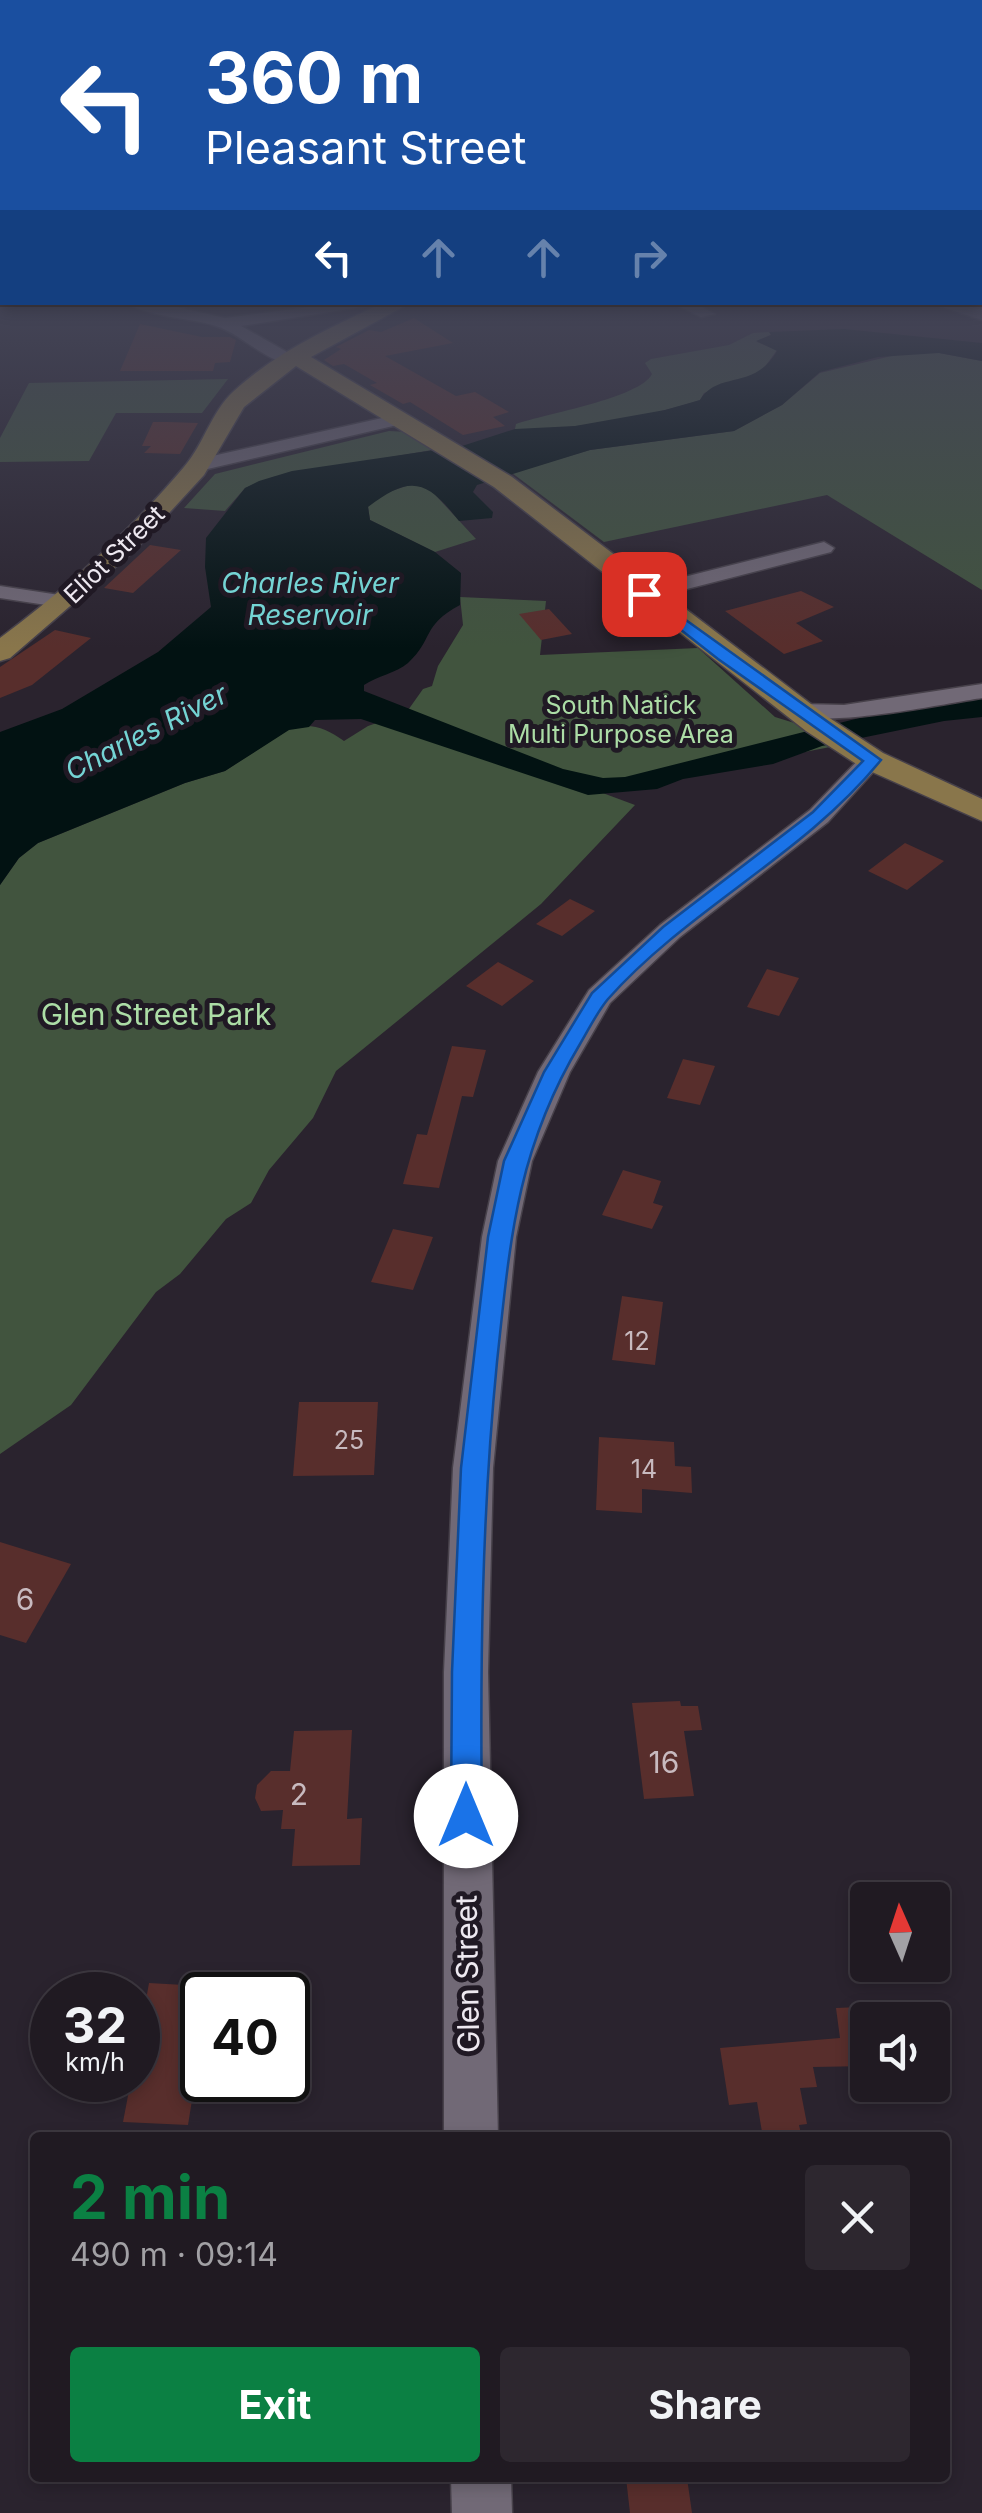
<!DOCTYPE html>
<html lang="en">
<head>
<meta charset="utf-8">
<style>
  :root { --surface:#201a22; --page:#2d272f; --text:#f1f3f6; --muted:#a2a1a5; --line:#3d3840; --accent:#0b8043 }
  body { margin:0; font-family:Inter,sans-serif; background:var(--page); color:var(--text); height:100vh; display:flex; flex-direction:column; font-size:38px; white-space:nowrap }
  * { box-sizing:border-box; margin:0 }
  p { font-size:32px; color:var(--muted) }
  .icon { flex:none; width:55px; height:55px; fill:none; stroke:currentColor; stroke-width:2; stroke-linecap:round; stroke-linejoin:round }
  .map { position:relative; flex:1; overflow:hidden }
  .drawer { position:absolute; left:30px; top:2132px; width:920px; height:350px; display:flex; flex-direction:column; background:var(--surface); border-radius:10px; box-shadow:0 5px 15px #0003,0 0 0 2px var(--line) }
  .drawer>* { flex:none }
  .top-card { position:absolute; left:0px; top:0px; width:982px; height:305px; box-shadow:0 5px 15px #0003,0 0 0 2px var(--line); background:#1a4fa0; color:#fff; overflow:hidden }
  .needle { width:65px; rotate:357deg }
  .controls { position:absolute; left:850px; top:1882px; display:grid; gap:20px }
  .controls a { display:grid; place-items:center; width:100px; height:100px; border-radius:10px; background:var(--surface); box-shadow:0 5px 15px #0003,0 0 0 2px var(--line); font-size:50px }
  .speed { position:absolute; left:30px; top:1972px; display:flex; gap:20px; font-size:50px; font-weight:700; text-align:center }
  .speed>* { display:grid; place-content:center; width:130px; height:130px; border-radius:50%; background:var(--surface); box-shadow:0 5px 15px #0003,0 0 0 2px var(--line); line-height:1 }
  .speed small { font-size:25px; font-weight:400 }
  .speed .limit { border:5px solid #111; border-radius:15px; background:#fff; color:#111 }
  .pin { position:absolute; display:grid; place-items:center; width:85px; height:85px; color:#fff; margin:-42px; border-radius:20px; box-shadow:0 5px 15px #0006 }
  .me { position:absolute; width:110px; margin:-55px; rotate:0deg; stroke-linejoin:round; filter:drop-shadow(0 0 8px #0008) }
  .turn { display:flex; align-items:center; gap:35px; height:210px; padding:0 40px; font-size:45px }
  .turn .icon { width:130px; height:130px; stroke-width:2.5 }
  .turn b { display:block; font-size:70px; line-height:85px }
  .lanes { display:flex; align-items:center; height:95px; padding:0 40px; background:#0003; justify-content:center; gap:50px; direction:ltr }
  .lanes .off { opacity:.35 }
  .round { display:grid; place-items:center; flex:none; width:105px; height:105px; border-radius:10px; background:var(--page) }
  .summary { display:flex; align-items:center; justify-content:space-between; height:170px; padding:0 40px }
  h1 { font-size:60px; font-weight:700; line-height:75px; color:var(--accent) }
  .action { display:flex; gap:20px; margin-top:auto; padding:20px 40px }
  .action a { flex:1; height:115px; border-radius:10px; background:var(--accent); color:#fff; font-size:40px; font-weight:700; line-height:115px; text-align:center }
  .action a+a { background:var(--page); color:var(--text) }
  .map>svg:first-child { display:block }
  .green { fill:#41543e }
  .water { fill:#021212 }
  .building { fill:#582e2c }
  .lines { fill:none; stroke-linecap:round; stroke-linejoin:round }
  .minor-casing { stroke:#47414a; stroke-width:3 }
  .major-casing { stroke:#47414a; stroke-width:3 }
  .minor { fill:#716976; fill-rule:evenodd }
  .major { fill:#89764b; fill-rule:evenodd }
  .route { fill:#1a73e8; stroke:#114b97; stroke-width:2.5 }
  .labels { text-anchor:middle; stroke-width:10; stroke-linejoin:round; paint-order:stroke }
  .far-street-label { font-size:25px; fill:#ede8f0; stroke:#201924 }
  .far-park-label { font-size:25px; fill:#acdda6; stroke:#201924 }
  .number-label { font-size:25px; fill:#c8babf }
  .far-water-label { font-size:28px; font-style:italic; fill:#74d4d4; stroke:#201924 }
  .park-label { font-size:30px; fill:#acdda6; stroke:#201924 }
  .near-number-label { font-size:30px; fill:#c8babf }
  .street-label { font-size:30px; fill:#ede8f0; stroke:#201924 }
</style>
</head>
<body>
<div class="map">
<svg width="982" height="2513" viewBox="0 0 982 2513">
  <rect width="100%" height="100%" fill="#2a232e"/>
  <g class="green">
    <path d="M769,332L772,334L757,342L777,350L759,375L704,393L700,400C649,417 570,431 515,429L516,424C545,414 640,398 652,374L645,363L651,359L729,345L753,333Z"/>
    <polygon points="904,353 939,353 982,361 982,590 827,495 604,542 512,473 590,450 734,431 782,405 820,373"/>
    <polygon points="228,379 202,413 116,413 89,461 0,462 0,438 29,383"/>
    <polygon points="389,431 408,432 438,449 273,477 245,488 225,511 184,508 215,474"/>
    <polygon points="415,483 427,486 476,539 435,552 370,520 368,506 380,495"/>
    <path d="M460,597L546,601L540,655L698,648L775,717L856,742L600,792L635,805L541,904L336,1071L313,1118L269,1170L251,1203L226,1219L180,1274L156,1292L71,1405L0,1454V885L19,858L38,843L185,783L225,771L289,729C310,722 326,728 344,741L368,726L406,713L423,689L432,686L438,666L463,625Z"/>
  </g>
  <path class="water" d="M844,329L982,343V361L939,353L878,357L820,372L782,405L734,431L590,450L477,485L473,492L493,512L492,518L459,521C427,480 411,474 368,507L370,520L435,552L461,573L460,605C421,626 434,639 408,663C396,673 377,676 364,685V691L563,769L603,778L625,777L907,706L982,694V717L944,721L822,746L773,764L683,779L657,789L588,795L361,719L315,720L309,727L289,730L225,771L185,783L38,843L19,858L0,885V732L62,709L158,652L211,607L205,567L206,538L245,488L259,481L292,471L462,446L515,429L575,426L665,410L700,400C718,370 754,391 777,351L756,341L771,335L769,332Z"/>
  <g class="building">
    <polygon points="414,318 453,343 385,356 456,396 475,392 509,412 493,417 505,426 463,435 410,402 403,404 370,385 377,383 344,364 333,366 324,360 341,349 336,347 369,330 381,332"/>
    <polygon points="140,324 202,337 230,337 236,340 230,362 215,363 213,371 120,371"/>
    <polygon points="153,422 168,422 198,423 180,454 144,453 151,446 142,446"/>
    <polygon points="150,545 181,550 133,593 104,588"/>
    <polygon points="801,591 834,607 796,623 823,641 784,654 725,611"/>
    <polygon points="549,609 572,634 541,640 519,614"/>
    <polygon points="55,630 91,638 32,685 0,698 0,667"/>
    <polygon points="905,843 944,861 907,890 868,871"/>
    <polygon points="570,899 595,911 562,936 536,924"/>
    <polygon points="498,962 534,981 502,1006 466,986"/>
    <polygon points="767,969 799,978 779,1016 747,1007"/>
    <polygon points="452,1046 486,1050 473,1097 462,1096 439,1188 403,1184 417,1134 427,1135"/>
    <polygon points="683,1059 715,1066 700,1105 667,1098"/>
    <polygon points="623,1170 661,1181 653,1203 663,1206 652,1229 602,1215"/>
    <polygon points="393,1229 433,1237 413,1290 371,1282"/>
    <polygon points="622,1296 663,1302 655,1365 612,1360"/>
    <polygon points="299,1402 378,1402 374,1475 293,1476"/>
    <polygon points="599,1437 674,1442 675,1466 691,1467 692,1493 642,1489 642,1513 596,1510"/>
    <polygon points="0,1542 71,1564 26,1643 0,1635"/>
    <polygon points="680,1701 681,1706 698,1706 702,1730 684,1731 694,1796 644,1799 632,1703"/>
    <polygon points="352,1730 347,1819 362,1818 360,1865 292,1866 295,1829 281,1829 283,1810 261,1811 255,1798 257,1785 271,1771 290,1771 294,1731"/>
    <polygon points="149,1983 202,1986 202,2038 188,2125 123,2122 131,2080 138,2080 138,2045"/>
    <polygon points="860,2007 868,2066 813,2067 817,2087 800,2088 807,2124 799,2125 802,2138 763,2138 757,2102 729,2105 720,2048 840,2038 836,2008"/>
    <polygon points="626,2478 687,2478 692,2513 630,2513"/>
  </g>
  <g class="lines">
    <defs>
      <g id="minor">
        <path d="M125,302H155L225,318L347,302H393L241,326L287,352L302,356V364C269,368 245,335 216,326C188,317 150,318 125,302Z"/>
        <polygon points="670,302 692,302 715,314 701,317"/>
        <polygon points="927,302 953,302 982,310 982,320"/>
        <polygon points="400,414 409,419 406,423 199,471 190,465 199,459"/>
        <polygon points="824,542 834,548 831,552 644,600 633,594 636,589"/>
        <polygon points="0,586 66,596 77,602 66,608 0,598"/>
        <path d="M982,684V698C948,703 809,732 789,711L801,704L844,705Z"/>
        <polygon points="872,753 884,760 828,822 680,937 610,1003 570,1072 532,1161 516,1237 493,1468 488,1672 498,2138 444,2138 444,1672 453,1468 482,1237 498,1161 538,1072 589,990 660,925 810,810 863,755"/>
        <polygon points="451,2478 511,2478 512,2513 452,2513"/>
      </g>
      <path id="major" d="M385,302H412L311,357L512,477L828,717L883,753L982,799V821L861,767L806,731L494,487L296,366L244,407L204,475L136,549L10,658L0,661V638C67,588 130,531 184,467C204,444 211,412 234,391C276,352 333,326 385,302Z"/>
    </defs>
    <use href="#minor" class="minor-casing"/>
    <use href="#major" class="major-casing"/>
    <use href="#minor" class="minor"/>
    <use href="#major" class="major"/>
  </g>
  <linearGradient id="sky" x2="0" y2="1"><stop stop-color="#171319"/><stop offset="0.46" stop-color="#444557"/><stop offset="1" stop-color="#444557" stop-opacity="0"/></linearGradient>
  <rect width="982" height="648" fill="url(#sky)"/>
  <path class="route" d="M644,590L881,760C804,855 689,908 608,999C597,1012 589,1029 580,1044C516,1151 510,1242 497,1362C482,1513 480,1664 482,1816L477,1826L466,1831L456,1826L451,1816L452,1672L461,1468L488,1237L504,1161L544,1072L592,993L663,927L813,812L863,761L718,659L639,597V591Z"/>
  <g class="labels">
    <g class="far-street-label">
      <text transform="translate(114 554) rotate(-44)" y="9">Eliot Street</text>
    </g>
    <g class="far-park-label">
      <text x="621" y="714">South Natick<tspan x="621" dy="29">Multi Purpose Area</tspan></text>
    </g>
    <g class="number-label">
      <text x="637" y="1350">12</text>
      <text x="349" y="1449">25</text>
      <text x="644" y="1478">14</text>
    </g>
    <g class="far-water-label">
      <text x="310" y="593">Charles River<tspan x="310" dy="32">Reservoir</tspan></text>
      <text transform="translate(146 732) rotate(-27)" y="10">Charles River</text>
    </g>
    <g class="park-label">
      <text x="156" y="1025">Glen Street Park</text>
    </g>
    <g class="near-number-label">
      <text x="25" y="1610">6</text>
      <text x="664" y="1773">16</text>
      <text x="299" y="1805">2</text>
    </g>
    <g class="street-label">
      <text transform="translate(468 1974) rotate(-91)" y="10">Glen Street</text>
    </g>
  </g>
</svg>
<div class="controls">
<a><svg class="needle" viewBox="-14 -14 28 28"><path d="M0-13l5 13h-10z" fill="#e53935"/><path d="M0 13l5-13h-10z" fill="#a2a1a5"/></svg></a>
<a><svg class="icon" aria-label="sound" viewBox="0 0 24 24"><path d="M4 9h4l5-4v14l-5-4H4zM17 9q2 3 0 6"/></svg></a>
</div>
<div class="speed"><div>32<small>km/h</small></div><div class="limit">40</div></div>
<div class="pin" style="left:644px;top:594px;background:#d93025"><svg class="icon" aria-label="arrive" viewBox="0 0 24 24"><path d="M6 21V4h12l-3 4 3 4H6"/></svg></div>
<svg class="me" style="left:466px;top:1816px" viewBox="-20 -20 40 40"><circle r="19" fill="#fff"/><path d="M0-13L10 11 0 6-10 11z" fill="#1a73e8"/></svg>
<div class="top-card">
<div class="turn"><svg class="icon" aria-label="left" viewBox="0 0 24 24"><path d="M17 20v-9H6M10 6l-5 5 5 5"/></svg><div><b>360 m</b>Pleasant Street</div></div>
<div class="lanes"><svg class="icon" aria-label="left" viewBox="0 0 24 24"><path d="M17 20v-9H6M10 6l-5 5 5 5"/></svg><svg class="icon off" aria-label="ahead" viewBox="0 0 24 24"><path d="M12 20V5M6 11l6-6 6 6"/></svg><svg class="icon off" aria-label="ahead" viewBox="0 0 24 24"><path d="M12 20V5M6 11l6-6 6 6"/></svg><svg class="icon off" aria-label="right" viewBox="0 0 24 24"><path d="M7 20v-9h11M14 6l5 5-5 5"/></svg></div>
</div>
<section class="drawer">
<div class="summary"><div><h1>2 min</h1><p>490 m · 09:14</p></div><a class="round"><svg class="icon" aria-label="close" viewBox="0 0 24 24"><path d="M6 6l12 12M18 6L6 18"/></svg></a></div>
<div class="action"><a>Exit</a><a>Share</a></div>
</section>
</div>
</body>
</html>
